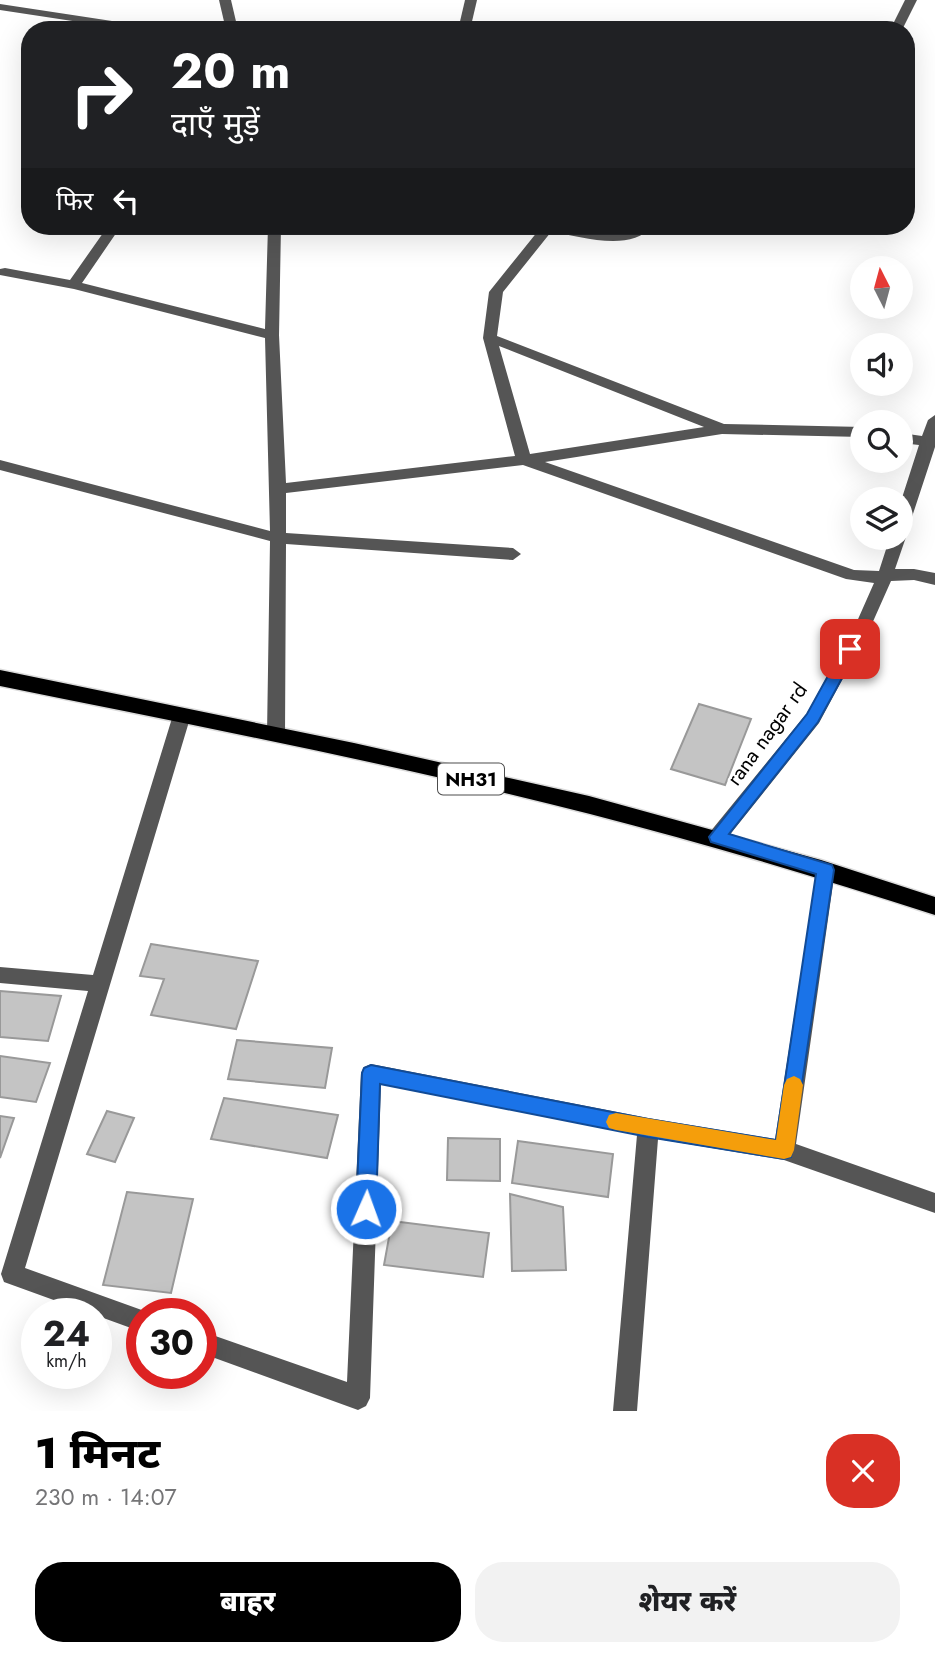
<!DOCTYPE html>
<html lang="hi">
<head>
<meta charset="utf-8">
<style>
  :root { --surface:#fff; --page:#f2f2f2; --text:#202124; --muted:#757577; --accent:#000 }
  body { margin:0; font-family:Jost,"Noto Sans Devanagari",sans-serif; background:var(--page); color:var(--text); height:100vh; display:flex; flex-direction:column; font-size:26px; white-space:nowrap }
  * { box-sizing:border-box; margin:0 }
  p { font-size:23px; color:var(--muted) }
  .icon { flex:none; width:38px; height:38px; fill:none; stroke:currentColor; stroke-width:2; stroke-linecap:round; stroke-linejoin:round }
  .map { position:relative; height:1411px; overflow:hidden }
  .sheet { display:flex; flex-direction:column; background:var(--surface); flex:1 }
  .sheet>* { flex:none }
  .guide { position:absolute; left:21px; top:21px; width:894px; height:214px; border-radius:28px; box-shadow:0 7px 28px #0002; background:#202124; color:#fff; overflow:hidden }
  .needle { width:46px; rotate:354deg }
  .controls { position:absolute; left:850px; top:256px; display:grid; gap:14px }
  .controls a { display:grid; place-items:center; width:63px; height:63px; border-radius:50%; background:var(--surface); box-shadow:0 7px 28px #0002; font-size:35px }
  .speed { position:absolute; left:21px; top:1298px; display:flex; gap:14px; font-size:35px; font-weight:700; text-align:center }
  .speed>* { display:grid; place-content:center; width:91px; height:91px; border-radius:50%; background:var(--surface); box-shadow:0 7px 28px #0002; line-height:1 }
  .speed small { font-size:18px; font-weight:400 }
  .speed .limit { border:10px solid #d22; background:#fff; color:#111 }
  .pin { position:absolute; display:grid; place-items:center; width:60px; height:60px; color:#fff; margin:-30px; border-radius:14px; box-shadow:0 4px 10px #0006 }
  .me { position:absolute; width:77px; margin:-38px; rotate:2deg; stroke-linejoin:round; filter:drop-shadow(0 0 5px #0008) }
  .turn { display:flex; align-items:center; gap:24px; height:147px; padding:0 35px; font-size:32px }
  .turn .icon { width:91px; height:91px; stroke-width:2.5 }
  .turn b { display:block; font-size:49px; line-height:60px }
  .then { display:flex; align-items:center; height:66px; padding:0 35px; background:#0003; gap:14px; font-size:26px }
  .round { display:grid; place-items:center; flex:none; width:74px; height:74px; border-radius:28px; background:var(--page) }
  .headline { display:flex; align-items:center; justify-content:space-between; height:119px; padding:0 35px }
  h1 { font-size:42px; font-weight:800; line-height:52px; color:var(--accent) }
  .cta { display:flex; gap:14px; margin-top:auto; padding:14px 35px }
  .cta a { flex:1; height:80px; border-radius:28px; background:var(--accent); color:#fff; font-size:28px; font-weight:800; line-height:80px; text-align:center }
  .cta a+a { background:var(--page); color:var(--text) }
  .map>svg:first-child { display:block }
  .building { fill:#c4c4c4; stroke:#999; stroke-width:2 }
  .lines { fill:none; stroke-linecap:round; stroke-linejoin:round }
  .highway-casing { stroke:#dbdbdb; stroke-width:3 }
  .minor { fill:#555; fill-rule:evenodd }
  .highway { fill:#000; fill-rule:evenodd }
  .route { fill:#1a73e8; stroke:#114b97; stroke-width:2 }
  .slow { fill:#f59e0b }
  .labels { text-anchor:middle; stroke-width:5; stroke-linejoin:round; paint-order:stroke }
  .shield { fill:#fff; stroke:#4c4c4c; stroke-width:2 }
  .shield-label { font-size:19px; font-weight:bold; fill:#000 }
  .street-label { font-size:21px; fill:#000; stroke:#fff }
</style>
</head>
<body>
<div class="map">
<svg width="935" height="1411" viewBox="0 0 935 1411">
  <rect width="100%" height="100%" fill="#fff"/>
  <g class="building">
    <polygon points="699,704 751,719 725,785 671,769"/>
    <polygon points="151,944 258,961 236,1029 151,1015 164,979 140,976"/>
    <polygon points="0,991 61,996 48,1041 0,1037"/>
    <polygon points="237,1040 332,1048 325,1088 228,1079"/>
    <polygon points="0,1056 50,1063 36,1102 0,1097"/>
    <polygon points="224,1098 338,1115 327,1158 211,1139"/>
    <polygon points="107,1111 134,1118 115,1162 87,1154"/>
    <polygon points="0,1116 14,1118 0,1158"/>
    <polygon points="448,1138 500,1139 500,1181 447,1180"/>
    <polygon points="518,1141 613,1154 608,1197 512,1183"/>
    <polygon points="127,1192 193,1199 171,1293 103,1285"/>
    <polygon points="510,1194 563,1207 566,1270 512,1271"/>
    <polygon points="392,1221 489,1233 483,1277 384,1265"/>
  </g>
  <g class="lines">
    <defs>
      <path id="highway" d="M0,670L354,743L589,796L821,860L935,897V915C821,878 706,844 590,814C395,764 197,726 0,686Z"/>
    </defs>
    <use href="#highway" class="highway-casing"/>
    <g class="minor">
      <polygon points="219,0 231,0 238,30 226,30"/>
      <polygon points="465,0 477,0 470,30 458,30"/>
      <polygon points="905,0 917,0 902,30 890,30"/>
      <polygon points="0,4 112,21 190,27 196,30 112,27 0,10"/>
      <polygon points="721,24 765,27 771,30 717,29 717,25"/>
      <path d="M108,226H121L82,283L265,329L268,226H281L279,335L286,483L515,456L483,338L489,292L538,231L539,226C564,226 590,232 615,232C629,231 639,226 652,226C631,253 580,236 551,232L503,292L497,336L724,424L863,427V437L722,434L545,462L854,570L879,571L890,537H901V532L904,533L906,537L895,569H914L935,573V585L914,580L891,581L871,626L819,723L724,842L717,844L710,842L708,837L710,832L807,713L855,626L874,583L846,579L523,465L286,493V533L513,548L521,554L513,560L286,544L285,734L282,739H270L267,734L270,541L0,470V460L270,531L265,338L74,289L0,275V269L5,268L70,280ZM499,346L704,427L530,454Z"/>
      <polygon points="935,415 935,447 909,526 901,531 901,501 919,445 901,443 901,433 922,436 928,420"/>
      <polygon points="182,708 188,710 191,715 25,1268 150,1313 142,1314 142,1332 4,1282 1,1274 88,991 0,983 0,967 93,975 173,715 176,710"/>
      <polygon points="826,862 833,865 835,870 796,1144 935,1193 935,1213 784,1160 658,1139 637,1411 613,1411 637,1135 381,1084 370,1398 366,1406 358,1410 201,1353 201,1331 347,1382 361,1073 364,1067 371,1064 648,1118 775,1139 817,870 819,865"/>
    </g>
    <use href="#highway" class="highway"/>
  </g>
  <polygon class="route" points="850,643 858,649 818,722 729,834 832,865 834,870 791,1157 784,1159 648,1137 380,1084 376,1209 373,1215 366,1218 359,1215 356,1209 362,1073 364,1068 371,1065 648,1119 776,1140 816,874 711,842 709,837 807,714 845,645"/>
  <polygon class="slow" points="794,1076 800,1079 803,1085 794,1150 791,1157 784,1159 616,1130 609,1128 606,1122 609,1115 616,1113 776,1140 784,1085 787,1079"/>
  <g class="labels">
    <rect class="shield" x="438" y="763.5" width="66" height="31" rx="5"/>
    <g class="shield-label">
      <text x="471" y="786">NH31</text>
    </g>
    <g class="street-label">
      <text transform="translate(767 734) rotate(-54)" y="7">rana nagar rd</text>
    </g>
  </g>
</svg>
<div class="controls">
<a><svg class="needle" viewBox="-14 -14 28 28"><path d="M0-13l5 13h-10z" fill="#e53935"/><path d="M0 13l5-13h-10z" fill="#757577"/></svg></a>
<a><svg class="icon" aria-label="sound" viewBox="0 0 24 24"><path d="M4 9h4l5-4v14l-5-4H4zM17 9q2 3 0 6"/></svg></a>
<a><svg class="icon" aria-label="search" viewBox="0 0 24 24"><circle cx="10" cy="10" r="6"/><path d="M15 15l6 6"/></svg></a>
<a><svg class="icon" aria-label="layers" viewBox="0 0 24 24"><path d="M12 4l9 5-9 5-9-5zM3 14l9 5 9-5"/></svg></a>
</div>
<div class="speed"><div>24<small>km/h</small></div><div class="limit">30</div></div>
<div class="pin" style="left:850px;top:649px;background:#d93025"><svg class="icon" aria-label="arrive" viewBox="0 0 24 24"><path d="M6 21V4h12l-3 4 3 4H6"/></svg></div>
<svg class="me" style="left:366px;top:1209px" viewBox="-20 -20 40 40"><circle r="17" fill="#1a73e8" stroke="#fff" stroke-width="3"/><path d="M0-11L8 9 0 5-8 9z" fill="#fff"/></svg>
<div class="guide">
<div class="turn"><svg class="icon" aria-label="right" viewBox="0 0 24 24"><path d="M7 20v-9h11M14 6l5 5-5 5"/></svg><div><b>20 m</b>दाएँ मुड़ें</div></div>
<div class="then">फिर<svg class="icon" aria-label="left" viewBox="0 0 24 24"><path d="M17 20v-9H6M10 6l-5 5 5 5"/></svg></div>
</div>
</div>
<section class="sheet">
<div class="headline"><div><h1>1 मिनट</h1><p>230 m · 14:07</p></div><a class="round" style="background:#d93025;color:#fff"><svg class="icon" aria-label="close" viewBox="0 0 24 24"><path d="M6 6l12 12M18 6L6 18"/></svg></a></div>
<div class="cta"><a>बाहर</a><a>शेयर करें</a></div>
</section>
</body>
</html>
